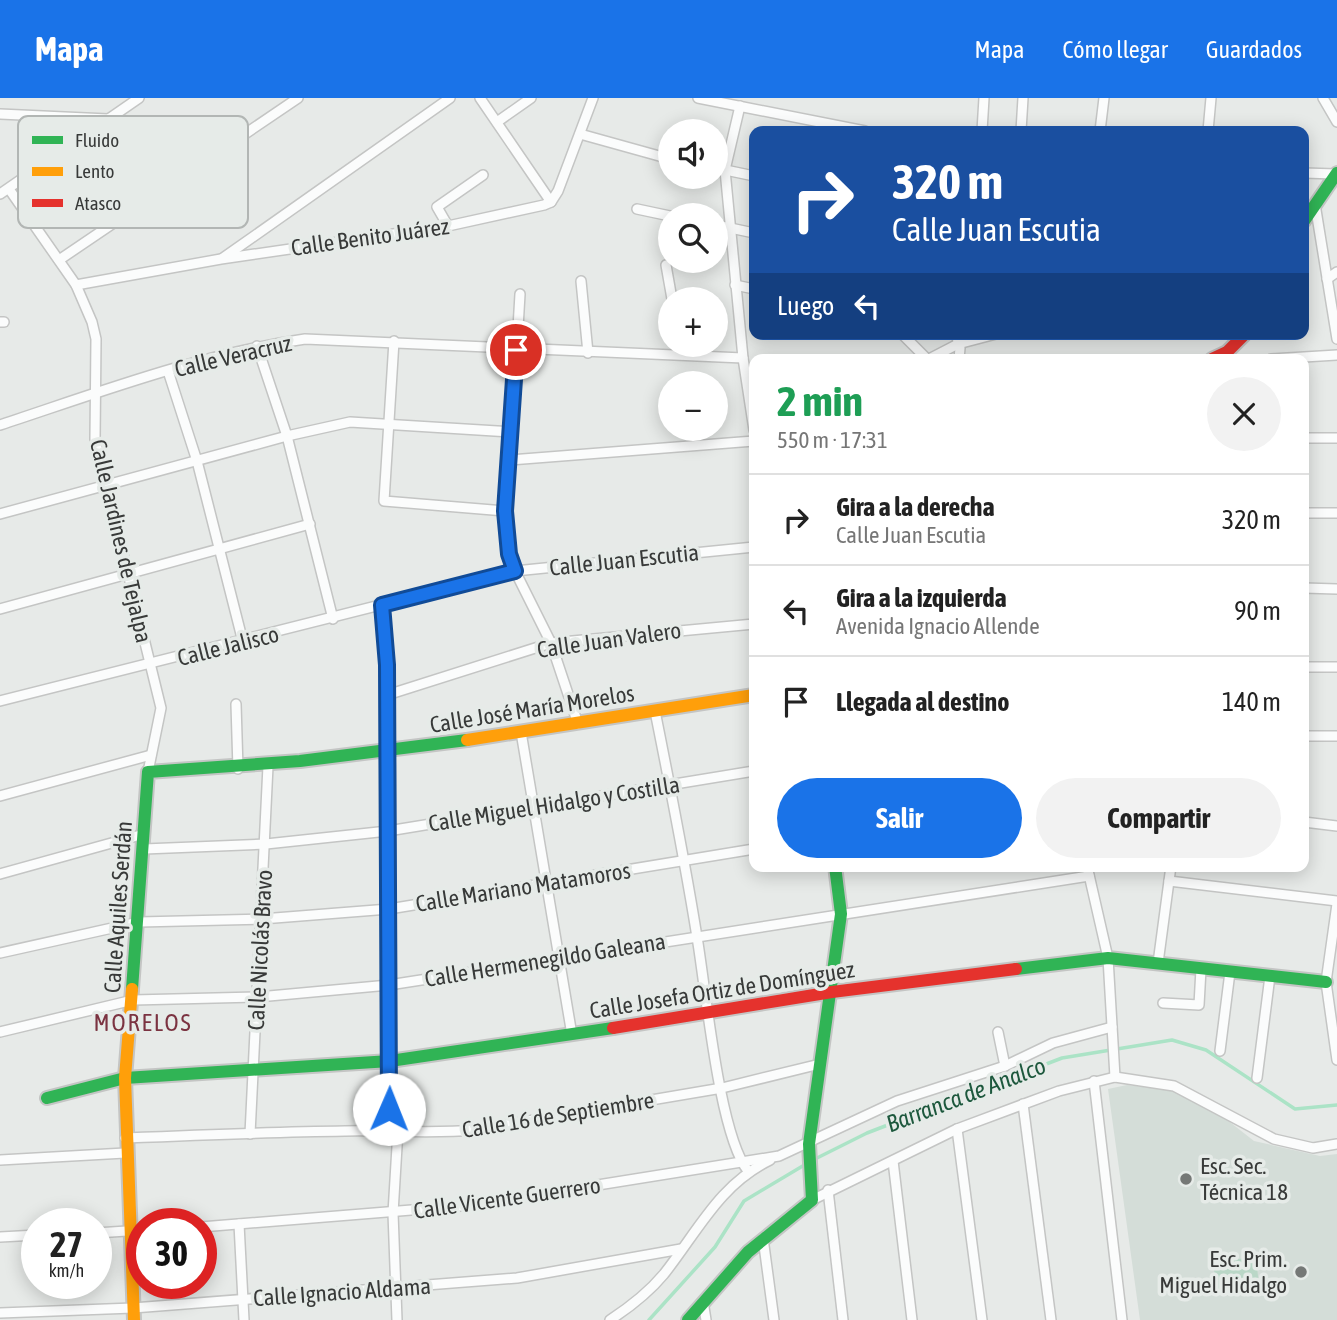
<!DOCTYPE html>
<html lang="es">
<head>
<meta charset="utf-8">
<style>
  :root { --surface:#fff; --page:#f2f2f2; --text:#222; --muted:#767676; --line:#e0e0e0; --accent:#1a73e8 }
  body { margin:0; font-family:"Asap Condensed",sans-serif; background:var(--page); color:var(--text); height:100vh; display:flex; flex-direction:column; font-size:26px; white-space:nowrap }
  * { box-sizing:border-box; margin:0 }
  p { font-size:23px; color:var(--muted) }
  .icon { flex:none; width:38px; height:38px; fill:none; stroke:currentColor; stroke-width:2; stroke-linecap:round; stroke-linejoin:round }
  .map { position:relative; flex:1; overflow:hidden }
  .side { position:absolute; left:749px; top:256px; width:560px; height:518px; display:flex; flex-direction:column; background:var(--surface); border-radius:14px; box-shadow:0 4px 18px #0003 }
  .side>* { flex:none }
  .hud { position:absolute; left:749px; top:28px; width:560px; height:214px; border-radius:14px; box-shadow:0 4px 18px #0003; background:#1a4fa0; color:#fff; overflow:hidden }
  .tools { position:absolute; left:658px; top:21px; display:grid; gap:14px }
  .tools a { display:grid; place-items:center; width:70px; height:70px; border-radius:50%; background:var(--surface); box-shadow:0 4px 18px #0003; font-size:35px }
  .speed { position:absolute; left:21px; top:1110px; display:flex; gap:14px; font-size:35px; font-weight:700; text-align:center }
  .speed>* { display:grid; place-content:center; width:91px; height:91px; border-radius:50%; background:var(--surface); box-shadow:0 4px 18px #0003; line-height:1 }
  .speed small { font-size:18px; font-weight:400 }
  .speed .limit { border:10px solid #d22; background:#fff; color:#111 }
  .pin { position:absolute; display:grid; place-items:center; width:60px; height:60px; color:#fff; margin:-30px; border:4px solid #fff; border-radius:50%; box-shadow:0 2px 7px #0007 }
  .me { position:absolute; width:77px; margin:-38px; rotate:1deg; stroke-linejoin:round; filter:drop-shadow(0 0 5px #0008) }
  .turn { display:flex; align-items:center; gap:24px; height:147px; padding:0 28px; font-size:32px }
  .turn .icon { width:91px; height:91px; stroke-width:2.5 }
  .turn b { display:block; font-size:49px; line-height:60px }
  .then { display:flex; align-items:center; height:66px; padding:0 28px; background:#0003; gap:14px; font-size:26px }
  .round { display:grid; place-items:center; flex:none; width:74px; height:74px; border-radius:37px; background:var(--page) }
  .overview { display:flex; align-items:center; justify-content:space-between; height:119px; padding:0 28px }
  h1 { font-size:42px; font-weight:700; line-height:52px; color:#1e9e55 }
  .action { display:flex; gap:14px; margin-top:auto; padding:14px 28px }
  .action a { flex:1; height:80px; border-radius:42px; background:var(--accent); color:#fff; font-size:28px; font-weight:700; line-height:80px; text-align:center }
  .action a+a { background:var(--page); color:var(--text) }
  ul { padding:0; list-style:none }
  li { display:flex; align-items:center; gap:21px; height:91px; padding:0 28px; border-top:2px solid var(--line) }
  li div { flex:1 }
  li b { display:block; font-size:26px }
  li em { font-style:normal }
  header { display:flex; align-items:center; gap:42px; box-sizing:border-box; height:98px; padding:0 35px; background:var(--accent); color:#fff }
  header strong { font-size:33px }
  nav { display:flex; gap:38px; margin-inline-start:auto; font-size:24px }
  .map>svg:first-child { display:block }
  .built { fill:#d4ddd8 }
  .green { fill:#bad7c7 }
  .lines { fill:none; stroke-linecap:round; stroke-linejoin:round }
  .stream { stroke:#abe3c6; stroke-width:3.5 }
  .street-casing { stroke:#c4c5c4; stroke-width:12 }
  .fast-casing { stroke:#c4c5c4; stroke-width:16 }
  .slow-casing { stroke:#c4c5c4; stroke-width:16 }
  .jam-casing { stroke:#c4c5c4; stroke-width:16 }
  .street { stroke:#fbfcfc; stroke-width:9 }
  .fast { stroke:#30b455; stroke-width:12 }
  .slow { stroke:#ff9f0a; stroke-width:12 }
  .jam { stroke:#e5322d; stroke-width:12 }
  .route-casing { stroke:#114b97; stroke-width:18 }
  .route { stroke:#1a73e8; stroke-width:12 }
  .poi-dot { fill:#757876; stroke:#e6ebe8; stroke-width:2.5 }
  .labels { text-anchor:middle; stroke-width:7; stroke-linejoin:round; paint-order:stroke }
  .street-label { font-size:23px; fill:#383a39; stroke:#e6ebe8 }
  .poi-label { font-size:23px; fill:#383a39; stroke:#e6ebe8; text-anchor:start }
  .neighbourhood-label { font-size:24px; letter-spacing:2px; fill:#7b3341; stroke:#e6ebe8 }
  .water-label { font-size:24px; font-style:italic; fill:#1d583d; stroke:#e6ebe8 }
  .key { fill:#e6ebe8; stroke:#b2b6b4; stroke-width:2 }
  .key-label { font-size:19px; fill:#383a39 }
</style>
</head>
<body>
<header>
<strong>Mapa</strong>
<nav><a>Mapa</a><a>Cómo llegar</a><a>Guardados</a></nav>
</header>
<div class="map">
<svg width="1337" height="1222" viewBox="0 0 1337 1222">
  <rect width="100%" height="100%" fill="#e7eae8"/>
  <polygon class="built" points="1127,987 1175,993 1208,1007 1254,1043 1320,1058 1337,1056 1337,1222 1140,1222 1108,991"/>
  <polygon class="green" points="1256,1159 1259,1188 1217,1194 1213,1164"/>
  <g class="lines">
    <g class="stream">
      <polyline points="813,1062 867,1035 1062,960 1172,942 1206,952 1295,1011 1337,1007"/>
      <polyline points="649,1222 715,1149 744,1103 806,1066"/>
    </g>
    <defs>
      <g id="street">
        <polyline points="480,0 551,104"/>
        <polyline points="698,0 865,33"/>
        <polyline points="1323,0 1337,24"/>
        <polyline points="740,8 725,72 743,260 754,332"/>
        <polyline points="0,16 108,21"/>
        <polyline points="497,24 531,0"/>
        <polyline points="982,33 984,0"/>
        <polyline points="1021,33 1023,0"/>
        <polyline points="1100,33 1104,0"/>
        <polyline points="1208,33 1211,0"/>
        <polyline points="580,36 670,61"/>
        <polyline points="716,70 754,78"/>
        <polyline points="1304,75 1336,76"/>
        <polyline points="9,91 76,187 92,224 96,241 95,341 161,610 148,674"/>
        <polyline points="0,96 139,0"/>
        <polyline points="1315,106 1337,241"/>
        <polyline points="637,111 670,118"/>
        <polyline points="716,127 754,135"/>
        <polyline points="448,128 437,109 483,77"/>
        <polyline points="223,160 450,0"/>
        <polyline points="59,162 298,0"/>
        <polyline points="666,167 672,201"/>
        <polyline points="1327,181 1337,174"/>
        <polyline points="581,183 588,255"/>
        <polyline points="76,187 221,161 448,128 544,107 551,104 558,93 593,0"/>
        <polyline points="735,187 754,191"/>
        <polyline points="520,196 506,433 515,473 551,545 578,626"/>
        <polyline points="0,224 4,224"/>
        <polyline points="902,236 927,261"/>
        <polyline points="956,236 960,250 959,261"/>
        <polyline points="394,243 384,403 505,413"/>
        <polyline points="257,248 287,338 333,521"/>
        <polyline points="929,261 958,246 996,236"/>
        <polyline points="1271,261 1337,257"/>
        <polyline points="168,273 197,363 243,544"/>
        <path d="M0,327C100,294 201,256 305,241L743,260"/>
        <polyline points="1304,340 1337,340"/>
        <polyline points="510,362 754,343"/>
        <polyline points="1304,415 1337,415"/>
        <polyline points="0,416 287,338 350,324 512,334"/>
        <polyline points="1304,490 1337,491"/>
        <polyline points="382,507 388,567 392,1032"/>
        <polyline points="0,511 310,426"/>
        <polyline points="1304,569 1337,569"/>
        <polyline points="387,597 551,545 754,526"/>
        <polyline points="0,603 515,473 754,449"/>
        <polyline points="236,606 238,671"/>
        <path d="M655,613C670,688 685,764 697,839C706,892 719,1037 748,1073"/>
        <polyline points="521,634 572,937"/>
        <polyline points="1304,638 1337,638"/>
        <polyline points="0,698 151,657"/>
        <polyline points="1304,724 1337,728"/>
        <polyline points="144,751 266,746 388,733 754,673"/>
        <polyline points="1087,768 1108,860 1115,979"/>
        <polyline points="0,776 144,736"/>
        <polyline points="1169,783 1337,803"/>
        <polyline points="1337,806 1326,884 1337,962"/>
        <polyline points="0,855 139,824 262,821 389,811 754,751"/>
        <polyline points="1158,865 1171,768"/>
        <polyline points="1163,905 1199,907 1201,871"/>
        <polyline points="0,934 133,902 258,899 389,887 1089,778"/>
        <polyline points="998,934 1005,968"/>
        <polyline points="1220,953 1230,874"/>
        <polyline points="1257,980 1270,878"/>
        <polyline points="1094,983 1122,1222"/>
        <polyline points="1023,1006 1051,1222"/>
        <polyline points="957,1031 982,1222"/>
        <polyline points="250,1036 268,668"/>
        <path d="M125,1040C198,1037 272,1034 345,1033C388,1032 431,1036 474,1032L722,990L820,966"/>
        <polyline points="0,1062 125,1055"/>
        <polyline points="893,1063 912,1222"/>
        <polyline points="828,1092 843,1222"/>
        <polyline points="812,1102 957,1031 1059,993 1115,979 1174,988 1274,1041 1313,1050 1337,1046"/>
        <polyline points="239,1126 244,1222"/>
        <polyline points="201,1129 473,1107 779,1058 897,1003 1005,968 1053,945 1112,929"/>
        <polyline points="96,1135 142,1132"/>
        <polyline points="0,1139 37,1137"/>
        <polyline points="763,1140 774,1222"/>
        <polyline points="703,1203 706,1222"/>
        <polyline points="0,1215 133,1210 517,1180 681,1151"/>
        <polyline points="397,1222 393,1115 398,1032"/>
        <path d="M610,1222C630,1209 649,1194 664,1176C698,1133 719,1087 770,1062"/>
      </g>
      <g id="fast">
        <polyline points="1304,123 1337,75"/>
        <polyline points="1016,871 1108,860 1326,884"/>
        <polyline points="132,891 148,674 300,663 467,642"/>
        <polyline points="47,1000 125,980 390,963 613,930"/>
        <polyline points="688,1222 748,1154 812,1102 809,1046 841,816 835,768"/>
      </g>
      <g id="slow">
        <polyline points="467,642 754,597"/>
        <polyline points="132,891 125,980 134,1222"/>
      </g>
      <g id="jam">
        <polyline points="1212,261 1227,254 1245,236"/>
        <polyline points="613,930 832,894 1016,871"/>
      </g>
    </defs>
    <use href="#street" class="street-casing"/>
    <use href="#fast" class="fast-casing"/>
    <use href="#slow" class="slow-casing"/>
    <use href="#jam" class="jam-casing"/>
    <use href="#street" class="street"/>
    <use href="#fast" class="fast"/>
    <use href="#slow" class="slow"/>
    <use href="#jam" class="jam"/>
  </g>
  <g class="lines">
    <defs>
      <polyline id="route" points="389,1011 387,567 382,507 515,473 509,456 505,413 516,252"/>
    </defs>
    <use href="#route" class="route-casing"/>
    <use href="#route" class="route"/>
  </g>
  <g class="poi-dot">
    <circle cx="1186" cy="1081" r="7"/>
    <circle cx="1301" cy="1174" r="7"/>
  </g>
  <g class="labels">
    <g class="street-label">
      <text transform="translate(370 139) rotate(-8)" y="8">Calle Benito Juárez</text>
      <text transform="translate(233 258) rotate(-13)" y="8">Calle Veracruz</text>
      <text transform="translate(121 443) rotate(77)" y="8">Calle Jardines de Tejalpa</text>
      <text transform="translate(624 462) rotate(-6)" y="8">Calle Juan Escutia</text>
      <text transform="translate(609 542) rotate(-8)" y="8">Calle Juan Valero</text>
      <text transform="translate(228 548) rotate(-14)" y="8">Calle Jalisco</text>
      <text transform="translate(532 611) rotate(-9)" y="8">Calle José María Morelos</text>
      <text transform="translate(554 706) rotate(-9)" y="8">Calle Miguel Hidalgo y Costilla</text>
      <text transform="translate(523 789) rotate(-9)" y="8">Calle Mariano Matamoros</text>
      <text transform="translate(118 809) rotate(-86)" y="8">Calle Aquiles Serdán</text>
      <text transform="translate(260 852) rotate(-87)" y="8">Calle Nicolás Bravo</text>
      <text transform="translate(545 862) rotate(-9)" y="8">Calle Hermenegildo Galeana</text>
      <text transform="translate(722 892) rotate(-9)" y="8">Calle Josefa Ortiz de Domínguez</text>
      <text transform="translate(558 1017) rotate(-9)" y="8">Calle 16 de Septiembre</text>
      <text transform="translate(507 1100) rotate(-8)" y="8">Calle Vicente Guerrero</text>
      <text transform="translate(342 1194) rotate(-4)" y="8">Calle Ignacio Aldama</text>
    </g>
    <g class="poi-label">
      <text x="1200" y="1076">Esc. Sec.<tspan x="1200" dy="26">Técnica 18</tspan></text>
      <text x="1287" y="1169" text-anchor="end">Esc. Prim.<tspan x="1287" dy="26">Miguel Hidalgo</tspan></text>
    </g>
    <g class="neighbourhood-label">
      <text x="143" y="933">MORELOS</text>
    </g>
    <g class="water-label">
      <text transform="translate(966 997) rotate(-21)" y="8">Barranca de Analco</text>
    </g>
  </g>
  <rect x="18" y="18" width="230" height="112" rx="10" class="key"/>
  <rect x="32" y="38" width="31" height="8" fill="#30b455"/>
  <rect x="32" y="69" width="31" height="9" fill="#ff9f0a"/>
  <rect x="32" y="101" width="31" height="8" fill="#e5322d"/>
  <g class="key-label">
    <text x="75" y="49">Fluido</text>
    <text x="75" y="80">Lento</text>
    <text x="75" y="112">Atasco</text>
  </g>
</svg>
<div class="tools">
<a><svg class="icon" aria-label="sound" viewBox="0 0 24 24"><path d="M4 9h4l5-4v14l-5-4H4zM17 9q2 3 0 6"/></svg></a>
<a><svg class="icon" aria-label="search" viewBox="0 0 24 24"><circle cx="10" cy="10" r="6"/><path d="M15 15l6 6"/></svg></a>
<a>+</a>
<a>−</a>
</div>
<div class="speed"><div>27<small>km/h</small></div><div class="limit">30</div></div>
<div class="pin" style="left:516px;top:252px;background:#d93025"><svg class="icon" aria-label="arrive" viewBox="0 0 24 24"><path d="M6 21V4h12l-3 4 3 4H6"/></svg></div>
<svg class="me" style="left:389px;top:1011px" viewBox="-20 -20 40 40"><circle r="19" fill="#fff"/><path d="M0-13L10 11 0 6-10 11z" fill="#1a73e8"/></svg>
<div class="hud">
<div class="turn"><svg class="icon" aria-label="right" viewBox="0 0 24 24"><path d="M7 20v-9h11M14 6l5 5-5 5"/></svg><div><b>320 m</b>Calle Juan Escutia</div></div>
<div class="then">Luego<svg class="icon" aria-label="left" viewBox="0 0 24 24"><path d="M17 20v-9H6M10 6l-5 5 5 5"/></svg></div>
</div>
<section class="side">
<div class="overview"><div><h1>2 min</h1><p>550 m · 17:31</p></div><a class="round"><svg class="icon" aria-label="close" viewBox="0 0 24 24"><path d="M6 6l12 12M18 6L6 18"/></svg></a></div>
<ul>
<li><svg class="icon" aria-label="right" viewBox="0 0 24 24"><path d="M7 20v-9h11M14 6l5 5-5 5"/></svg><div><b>Gira a la derecha</b><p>Calle Juan Escutia</p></div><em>320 m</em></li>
<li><svg class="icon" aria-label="left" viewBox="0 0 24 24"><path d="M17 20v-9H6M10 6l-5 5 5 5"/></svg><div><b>Gira a la izquierda</b><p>Avenida Ignacio Allende</p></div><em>90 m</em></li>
<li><svg class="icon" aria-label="arrive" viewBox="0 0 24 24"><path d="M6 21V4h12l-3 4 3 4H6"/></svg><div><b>Llegada al destino</b></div><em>140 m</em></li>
</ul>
<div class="action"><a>Salir</a><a>Compartir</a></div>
</section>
</div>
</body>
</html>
